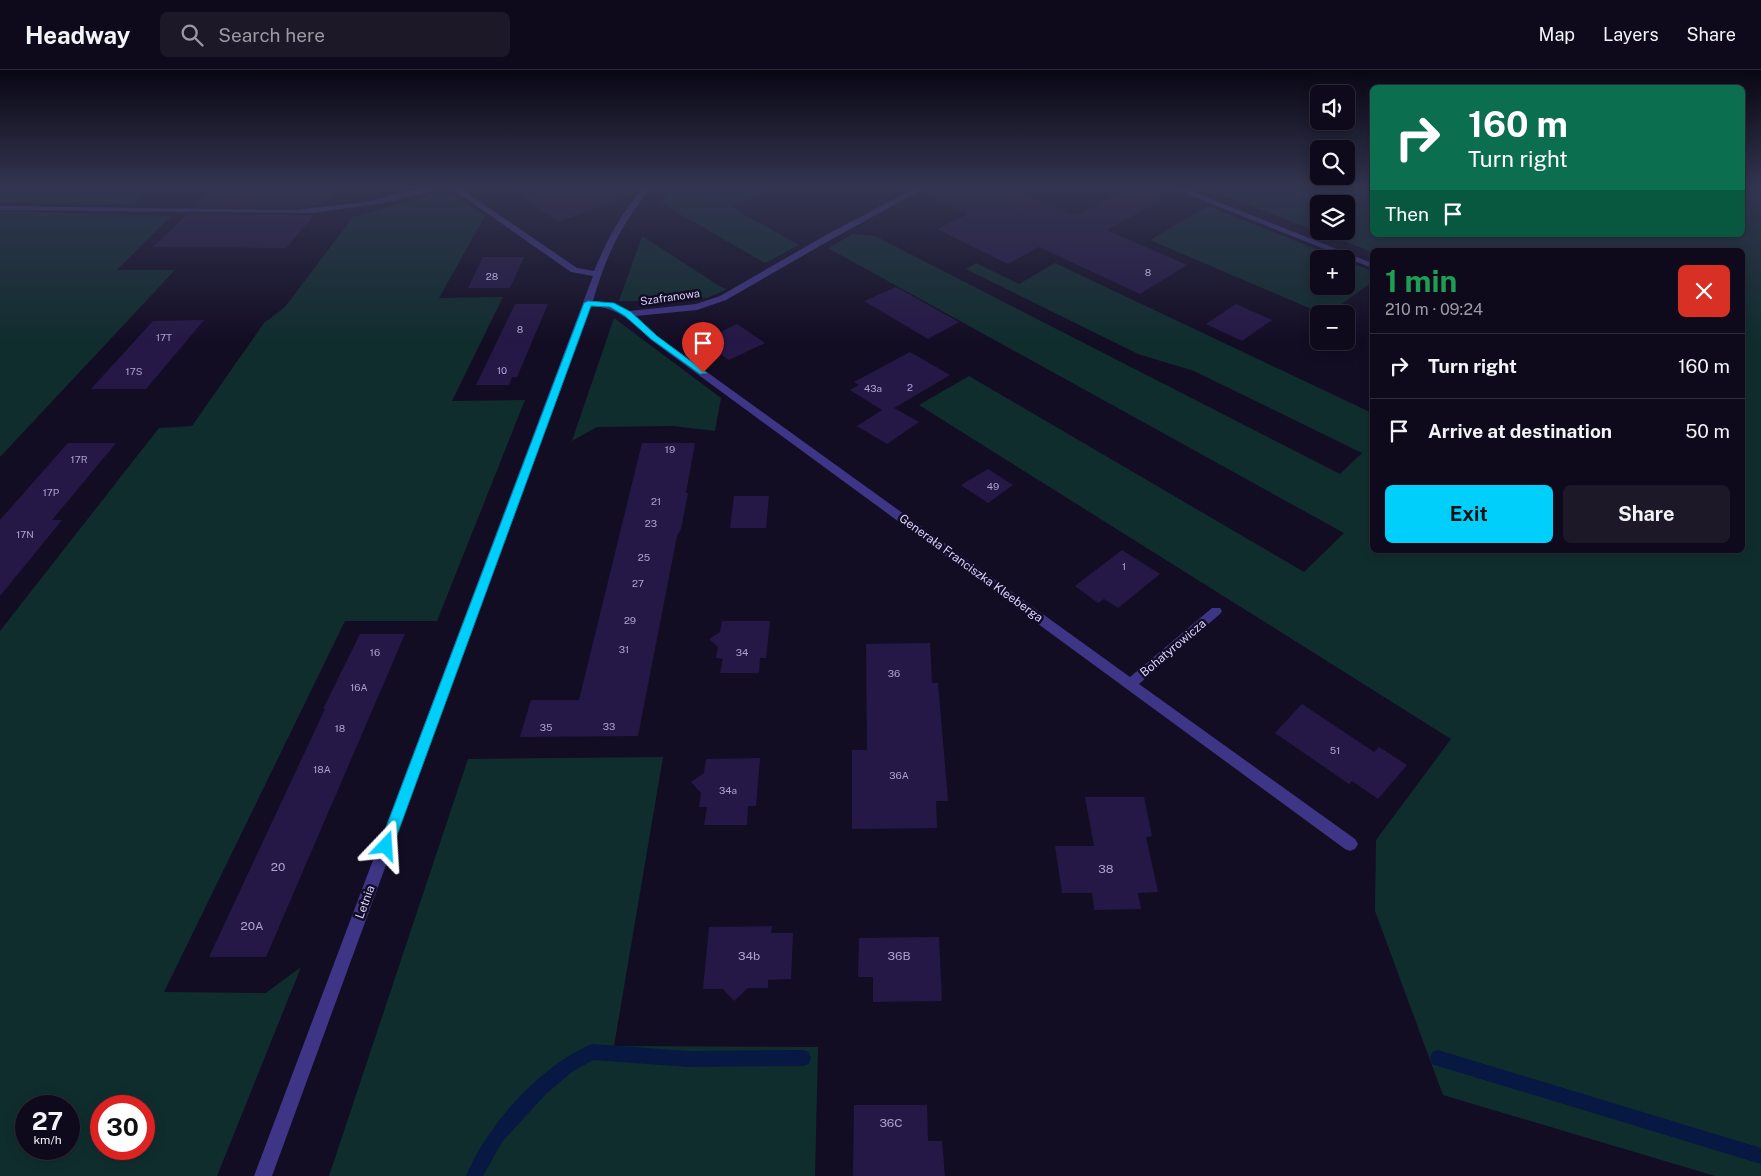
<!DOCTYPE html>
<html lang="en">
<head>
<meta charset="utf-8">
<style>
  :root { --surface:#0e0a1b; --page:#1c1828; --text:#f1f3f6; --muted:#9b9aa3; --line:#2e2b3a; --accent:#00cffb }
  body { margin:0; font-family:"Public Sans",sans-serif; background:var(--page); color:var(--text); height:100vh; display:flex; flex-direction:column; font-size:19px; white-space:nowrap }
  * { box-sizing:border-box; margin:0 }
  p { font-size:16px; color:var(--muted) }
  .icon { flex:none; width:28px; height:28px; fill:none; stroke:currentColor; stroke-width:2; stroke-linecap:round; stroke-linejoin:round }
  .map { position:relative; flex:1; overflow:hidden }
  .side { position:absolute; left:1370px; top:178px; width:375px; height:305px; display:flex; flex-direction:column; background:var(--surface); border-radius:8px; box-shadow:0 2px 12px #0003,0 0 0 1px var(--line) }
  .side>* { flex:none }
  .banner { position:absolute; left:1370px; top:15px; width:375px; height:152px; border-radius:8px; box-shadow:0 2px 12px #0003,0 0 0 1px var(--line); background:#0b6e4f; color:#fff; overflow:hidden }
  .controls { position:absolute; left:1310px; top:15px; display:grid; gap:10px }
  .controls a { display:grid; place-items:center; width:45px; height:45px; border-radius:8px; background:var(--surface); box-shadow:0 2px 12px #0003,0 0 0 1px var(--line); font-size:25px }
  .speed { position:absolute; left:15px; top:1025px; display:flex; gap:10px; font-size:25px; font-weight:700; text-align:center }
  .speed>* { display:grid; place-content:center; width:65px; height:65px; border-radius:50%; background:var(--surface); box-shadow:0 2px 12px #0003,0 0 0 1px var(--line); line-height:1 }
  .speed small { font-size:12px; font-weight:400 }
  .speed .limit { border:8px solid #d22; background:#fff; color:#111 }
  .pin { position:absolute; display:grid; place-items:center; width:42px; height:42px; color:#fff; margin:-51px -21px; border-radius:50% 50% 50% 0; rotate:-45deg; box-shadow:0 0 5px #0007 }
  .pin .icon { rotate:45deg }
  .me { position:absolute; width:55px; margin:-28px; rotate:20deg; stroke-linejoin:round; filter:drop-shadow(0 0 4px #0008) }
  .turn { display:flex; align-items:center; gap:18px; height:105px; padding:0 15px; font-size:22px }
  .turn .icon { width:65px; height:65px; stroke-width:2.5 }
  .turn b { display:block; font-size:35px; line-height:42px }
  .then { display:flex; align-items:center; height:48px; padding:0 15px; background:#0003; gap:10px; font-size:19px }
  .round { display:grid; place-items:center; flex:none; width:52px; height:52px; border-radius:8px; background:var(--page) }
  .headline { display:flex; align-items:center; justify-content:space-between; height:85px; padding:0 15px }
  h1 { font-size:30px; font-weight:700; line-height:38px; color:#1e9e55 }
  .cta { display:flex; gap:10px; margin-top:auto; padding:10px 15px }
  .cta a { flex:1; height:58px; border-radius:8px; background:var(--accent); color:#111; font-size:20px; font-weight:700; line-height:58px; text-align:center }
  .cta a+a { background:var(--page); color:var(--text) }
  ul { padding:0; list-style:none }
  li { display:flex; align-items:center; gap:15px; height:65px; padding:0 15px; border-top:1px solid var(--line) }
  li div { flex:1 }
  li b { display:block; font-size:19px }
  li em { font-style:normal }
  header { display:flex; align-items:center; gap:30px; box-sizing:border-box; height:70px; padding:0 25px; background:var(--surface); border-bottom:1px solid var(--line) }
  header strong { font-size:24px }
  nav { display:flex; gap:28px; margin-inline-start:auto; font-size:18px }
  .search { width:350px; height:45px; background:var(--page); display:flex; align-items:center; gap:12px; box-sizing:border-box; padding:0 18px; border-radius:8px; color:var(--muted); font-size:19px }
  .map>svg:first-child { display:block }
  .green { fill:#102d2e; fill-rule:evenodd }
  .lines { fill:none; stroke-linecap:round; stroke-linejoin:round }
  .stream { fill:#071843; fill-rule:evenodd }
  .building { fill:#251846 }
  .minor { fill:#3e3586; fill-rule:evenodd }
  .route { fill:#00cffb; stroke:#0087a3 }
  .labels { text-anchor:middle; stroke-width:5; stroke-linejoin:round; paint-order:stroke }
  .number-label { font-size:10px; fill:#aca2d1 }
  .far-street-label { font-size:11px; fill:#d9d0ff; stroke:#130d24 }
  .street-label { font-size:12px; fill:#d9d0ff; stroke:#130d24 }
  .near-number-label { font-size:12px; fill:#aca2d1 }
</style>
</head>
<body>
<header>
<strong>Headway</strong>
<div class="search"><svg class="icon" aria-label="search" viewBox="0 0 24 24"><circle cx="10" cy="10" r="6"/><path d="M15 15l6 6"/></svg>Search here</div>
<nav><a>Map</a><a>Layers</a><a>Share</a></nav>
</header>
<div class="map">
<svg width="1761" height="1106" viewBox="0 0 1761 1106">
  <rect width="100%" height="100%" fill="#130d24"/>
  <g class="green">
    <polygon points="0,116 152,116 132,134 0,133"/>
    <polygon points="676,116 781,116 731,137 799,175 765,193 661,133"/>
    <path d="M1198,116H1372V165H1742L1743,116H1761V1106H1715L1443,1025L1375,841L1376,770L1451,669L919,335L969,306L1304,502L1344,463L828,178L853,164L875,166L1340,404L1362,383L1194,301L1138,284L966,199L976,193L1019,214L1055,193L1372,343V480H1742V180H1372V182ZM1319,134H1346V161H1319Z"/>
    <path d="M440,122L454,126L485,146L439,228L503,227L452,331L525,330L437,551H345L164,922L266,923L301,897L217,1106H0V561L159,358L192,356L264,253L285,237L353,147ZM69,1036V1079H26V1036ZM144,1036V1079H101V1036Z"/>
    <polygon points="1208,136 1341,189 1319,189 1319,216 1346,216 1346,191 1372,201 1372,212 1328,244 1323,244 1150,170"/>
    <polygon points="0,141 171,146 117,200 175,200 0,387"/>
    <polygon points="642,166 721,217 727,219 707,228 671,231 619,231"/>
    <polygon points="614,248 721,328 715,361 673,356 597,357 572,371"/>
    <polygon points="663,687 614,976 818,977 815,1106 329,1106 468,689"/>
  </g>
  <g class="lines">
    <g class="stream">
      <path d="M592,974L688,981L803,980L809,982L811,988L809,994L803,996L688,997L593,990L572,1002L546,1024L502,1072L483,1106H466C487,1055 540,996 592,974Z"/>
      <polygon points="1438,980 1761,1078 1761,1094 1438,996 1432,994 1430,988 1432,982"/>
    </g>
  </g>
  <g class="building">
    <polygon points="215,116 339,116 323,135 293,138 194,137"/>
    <polygon points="554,116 642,116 638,122 558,152 522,127"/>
    <polygon points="931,116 1006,116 1075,146 1132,116 1154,116 1162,130 1107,160 1187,195 1140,224 1039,177 1008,194 937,159 968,144 922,122"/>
    <polygon points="187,144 312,145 315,144 286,178 153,177"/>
    <polygon points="483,187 524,187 510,218 468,218"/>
    <polygon points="896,217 959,252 928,269 864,231"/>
    <polygon points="515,234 548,234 517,307 512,307 509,315 476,315"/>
    <polygon points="1236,234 1272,250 1242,271 1206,254"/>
    <polygon points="204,250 146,319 91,319 153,251"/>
    <polygon points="737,254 765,273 729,290 702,271"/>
    <polygon points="910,282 950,305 894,338 919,352 887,374 857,356 882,340 850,320 859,315 854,312"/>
    <polygon points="68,373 116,373 52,450 62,450 0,526 0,450"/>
    <polygon points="642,373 695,373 686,423 688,423 681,459 677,466 638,666 520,667 531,630 579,630"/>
    <polygon points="988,399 1013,415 988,433 961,415"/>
    <polygon points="734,426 769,426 766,458 730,458"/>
    <polygon points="1122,480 1160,504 1118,538 1104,529 1098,533 1075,516"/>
    <polygon points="722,551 770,551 766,588 760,588 759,603 720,603 723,589 716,588 718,577 709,569 720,562"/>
    <polygon points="360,564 405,564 266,887 209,887 325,639 323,639"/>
    <polygon points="930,573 932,613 938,613 948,731 936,731 937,758 852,759 852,680 867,680 866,574"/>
    <polygon points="1302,634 1374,682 1379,677 1407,695 1378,729 1352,711 1349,714 1275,663"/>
    <polygon points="760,688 756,736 748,736 747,755 704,755 707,737 699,737 701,723 691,712 704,703 706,689"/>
    <polygon points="1085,727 1144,727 1152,766 1146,767 1158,822 1138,823 1141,839 1094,840 1092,823 1062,823 1055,776 1094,776"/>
    <polygon points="772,856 771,863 793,863 791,909 768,910 768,918 748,918 734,931 723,919 703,919 709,857"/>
    <polygon points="939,867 942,931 873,932 873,907 858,907 859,868"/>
    <polygon points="854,1035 927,1035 928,1071 942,1071 945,1106 853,1106"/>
  </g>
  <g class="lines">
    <g class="minor">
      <polygon points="429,116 441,116 422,124 384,133 312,143 0,140 0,136 293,140 366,132"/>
      <path d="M448,116H457L577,198L594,201C607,170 622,141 645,116H653C621,154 607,183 593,231L612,233L629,241L696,234L720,226L826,165L919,116H929L832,169L726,230L697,240L636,246L657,266L1130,607L1212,538H1220L1222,541L1220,544L1139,614L1355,769L1358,774L1355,779L1350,781L1345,779L651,270C633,252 617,237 591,236L272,1106H254L593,206L571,202Z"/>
      <polygon points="1167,116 1178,116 1372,193 1372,198"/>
    </g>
  </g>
  <linearGradient id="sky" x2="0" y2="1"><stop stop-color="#0a0714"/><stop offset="0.43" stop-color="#333550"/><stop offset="1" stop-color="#333550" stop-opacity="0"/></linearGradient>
  <rect width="1761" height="271" fill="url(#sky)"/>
  <polygon class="route" points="588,231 614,233 631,242 657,266 707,303 700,304 651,269 625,246 610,237 591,236 393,776 391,781 386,782 381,781 379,776 584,233"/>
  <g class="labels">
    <g class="number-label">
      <text x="1148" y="206">8</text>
      <text x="492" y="210">28</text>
      <text x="520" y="263">8</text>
      <text x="164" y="271">17T</text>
      <text x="502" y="304">10</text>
      <text x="134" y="305">17S</text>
      <text x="910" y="321">2</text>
      <text x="873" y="322">43a</text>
      <text x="670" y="383">19</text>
      <text x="79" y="393">17R</text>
      <text x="993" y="420">49</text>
      <text x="51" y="426">17P</text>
      <text x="656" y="435">21</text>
      <text x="651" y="457">23</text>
      <text x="25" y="468">17N</text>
      <text x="644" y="491">25</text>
      <text x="1124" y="500">1</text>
      <text x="638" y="517">27</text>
      <text x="630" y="554">29</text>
      <text x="624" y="583">31</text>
      <text x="375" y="586">16</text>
      <text x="742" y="586">34</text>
      <text x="894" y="607">36</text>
      <text x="359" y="621">16A</text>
      <text x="609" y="660">33</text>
      <text x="546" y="661">35</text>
      <text x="340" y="662">18</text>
      <text x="1335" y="684">51</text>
      <text x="322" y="703">18A</text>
      <text x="899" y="709">36A</text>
      <text x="728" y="724">34a</text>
    </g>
    <g class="far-street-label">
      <text transform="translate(670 227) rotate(-8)" y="4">Szafranowa</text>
    </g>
    <g class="street-label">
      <text transform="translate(971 498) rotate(36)" y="4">Generała Franciszka Kleeberga</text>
      <text transform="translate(1173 578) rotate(-40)" y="4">Bohatyrowicza</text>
      <text transform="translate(365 832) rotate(-70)" y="4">Letnia</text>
    </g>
    <g class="near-number-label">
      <text x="278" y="801">20</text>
      <text x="1106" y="803">38</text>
      <text x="252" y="860">20A</text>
      <text x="749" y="890">34b</text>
      <text x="899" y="890">36B</text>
      <text x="891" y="1057">36C</text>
    </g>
  </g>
</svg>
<div class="controls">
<a><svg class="icon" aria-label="sound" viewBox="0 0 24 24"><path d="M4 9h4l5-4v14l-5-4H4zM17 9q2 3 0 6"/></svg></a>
<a><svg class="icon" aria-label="search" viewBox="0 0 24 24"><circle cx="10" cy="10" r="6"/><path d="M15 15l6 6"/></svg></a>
<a><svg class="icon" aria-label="layers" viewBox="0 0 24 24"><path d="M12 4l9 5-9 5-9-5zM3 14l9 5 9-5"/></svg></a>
<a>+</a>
<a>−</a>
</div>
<div class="speed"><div>27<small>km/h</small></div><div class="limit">30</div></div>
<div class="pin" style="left:703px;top:303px;background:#d93025"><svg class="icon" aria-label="arrive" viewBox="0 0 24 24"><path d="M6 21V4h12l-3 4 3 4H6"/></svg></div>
<svg class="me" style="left:386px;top:776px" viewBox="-20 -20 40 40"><path d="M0-17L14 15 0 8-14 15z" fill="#00cffb" stroke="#fff" stroke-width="4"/></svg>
<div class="banner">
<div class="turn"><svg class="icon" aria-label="right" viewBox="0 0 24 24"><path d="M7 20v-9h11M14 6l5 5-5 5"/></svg><div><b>160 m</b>Turn right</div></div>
<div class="then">Then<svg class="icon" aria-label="arrive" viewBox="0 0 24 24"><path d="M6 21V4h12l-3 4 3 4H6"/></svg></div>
</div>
<section class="side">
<div class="headline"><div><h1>1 min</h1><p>210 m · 09:24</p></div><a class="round" style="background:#d93025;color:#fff"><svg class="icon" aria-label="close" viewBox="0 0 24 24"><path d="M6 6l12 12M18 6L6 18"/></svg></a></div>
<ul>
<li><svg class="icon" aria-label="right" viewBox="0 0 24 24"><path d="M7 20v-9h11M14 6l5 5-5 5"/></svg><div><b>Turn right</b></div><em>160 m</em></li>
<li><svg class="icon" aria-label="arrive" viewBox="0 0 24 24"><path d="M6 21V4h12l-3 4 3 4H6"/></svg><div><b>Arrive at destination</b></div><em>50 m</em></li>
</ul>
<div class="cta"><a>Exit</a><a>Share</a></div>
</section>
</div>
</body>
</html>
